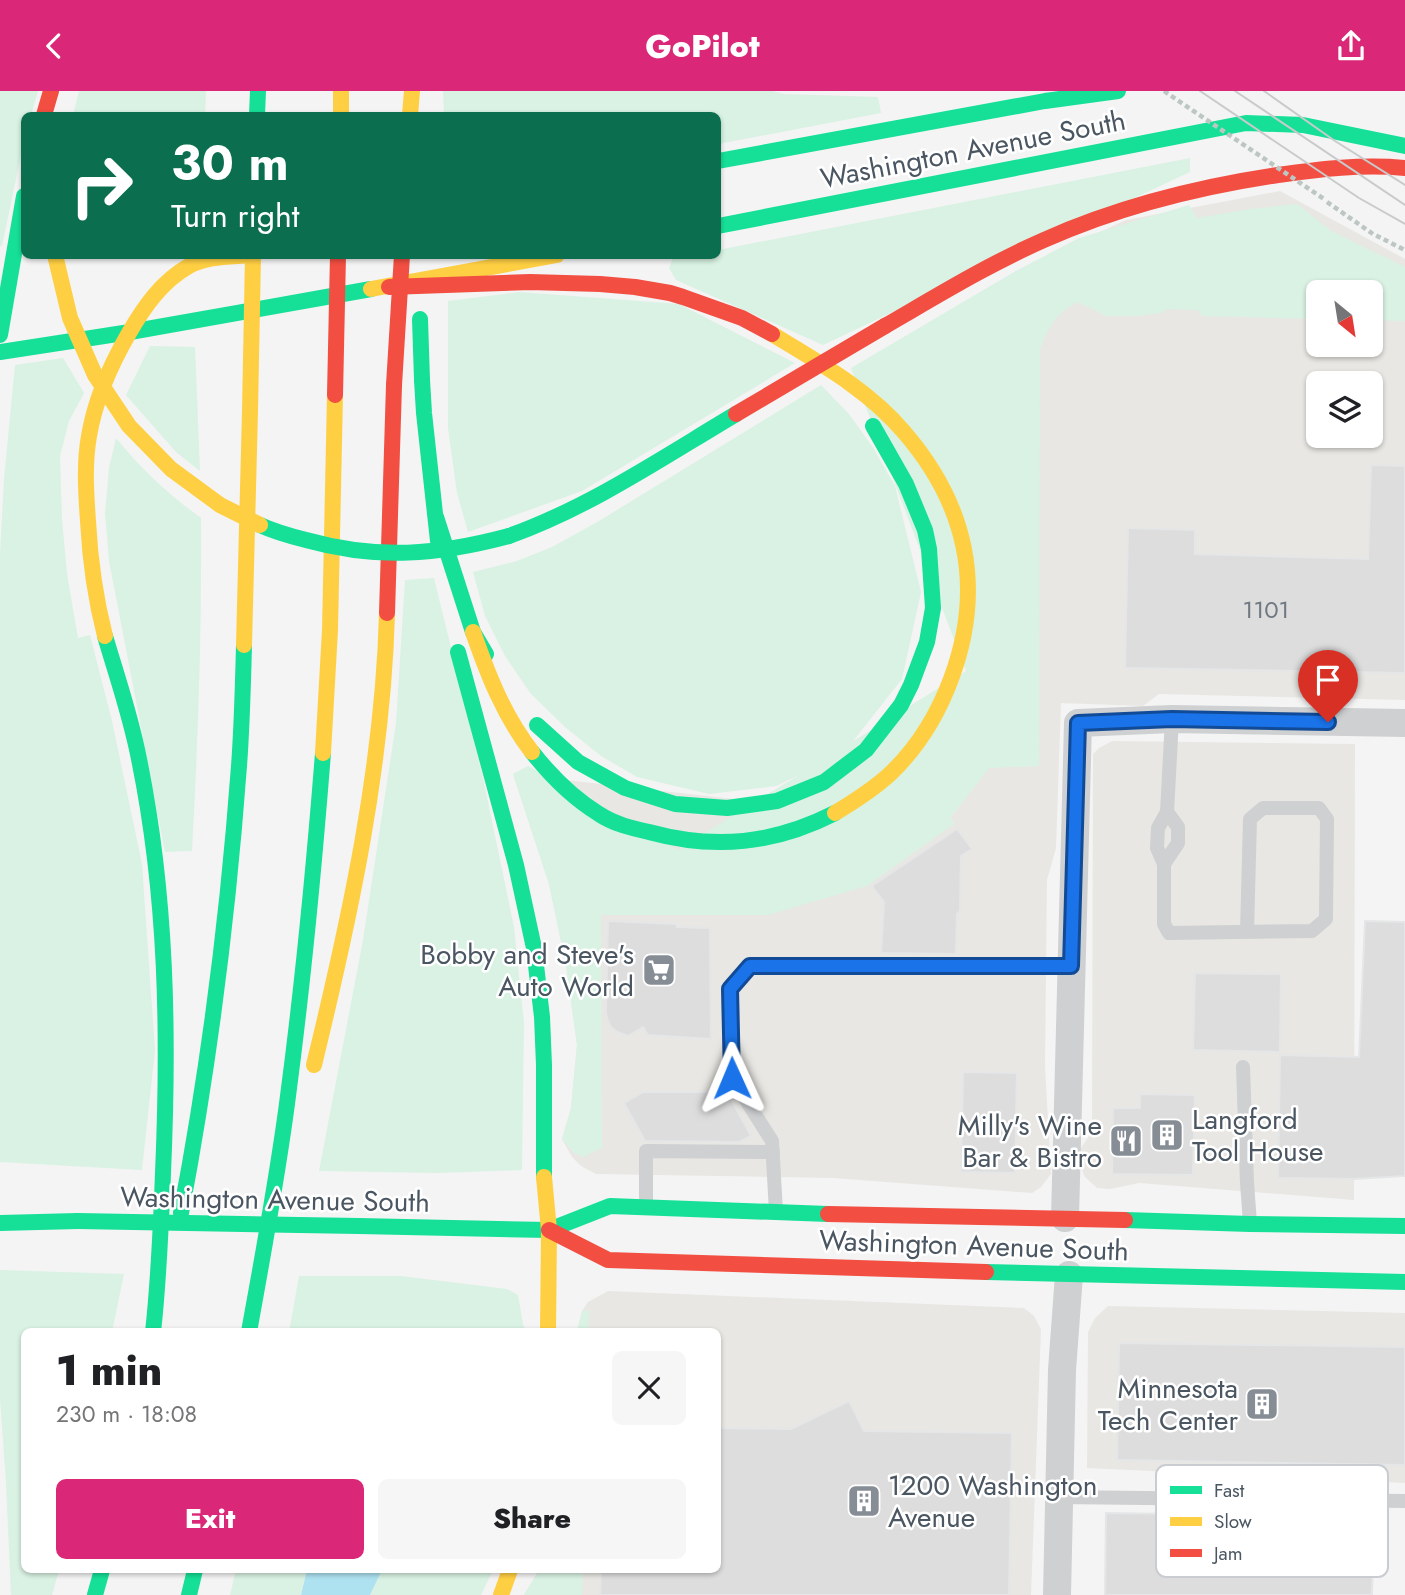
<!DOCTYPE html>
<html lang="en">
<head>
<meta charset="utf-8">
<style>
  :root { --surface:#fff; --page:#f6f6f6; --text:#202124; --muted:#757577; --accent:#db2777 }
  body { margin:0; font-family:Jost,sans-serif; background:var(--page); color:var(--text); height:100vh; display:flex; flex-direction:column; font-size:26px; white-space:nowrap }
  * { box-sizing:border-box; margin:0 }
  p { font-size:23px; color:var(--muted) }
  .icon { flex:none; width:38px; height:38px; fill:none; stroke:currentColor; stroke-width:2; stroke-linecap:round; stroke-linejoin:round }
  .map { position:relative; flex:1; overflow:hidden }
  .drawer { position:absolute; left:21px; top:1237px; width:700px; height:245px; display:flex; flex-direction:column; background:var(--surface); border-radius:10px; box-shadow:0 2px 5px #0004 }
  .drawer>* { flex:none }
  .banner { position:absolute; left:21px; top:21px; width:700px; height:147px; border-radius:10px; box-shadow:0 2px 5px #0004; background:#0b6e4f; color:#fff; overflow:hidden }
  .needle { width:46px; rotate:150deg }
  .tools { position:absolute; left:1306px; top:189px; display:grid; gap:14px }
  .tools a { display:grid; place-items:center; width:77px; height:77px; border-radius:10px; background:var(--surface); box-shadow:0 2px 5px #0004; font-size:35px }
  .pin { position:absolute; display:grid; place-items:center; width:60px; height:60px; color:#fff; margin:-72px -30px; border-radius:50% 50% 50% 0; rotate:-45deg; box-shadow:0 0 7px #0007 }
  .pin .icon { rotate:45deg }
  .me { position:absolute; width:77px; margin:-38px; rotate:359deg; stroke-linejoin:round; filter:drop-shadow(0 0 5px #0008) }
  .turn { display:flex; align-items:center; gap:24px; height:147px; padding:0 35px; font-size:32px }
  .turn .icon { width:91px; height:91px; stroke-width:2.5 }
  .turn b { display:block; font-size:49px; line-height:60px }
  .round { display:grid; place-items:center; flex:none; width:74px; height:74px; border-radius:10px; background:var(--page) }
  .head { display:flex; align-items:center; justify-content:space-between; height:119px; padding:0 35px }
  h1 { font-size:42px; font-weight:800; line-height:52px }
  .action { display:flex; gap:14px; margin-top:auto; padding:14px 35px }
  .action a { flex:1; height:80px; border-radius:10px; background:var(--accent); color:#fff; font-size:28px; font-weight:800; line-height:80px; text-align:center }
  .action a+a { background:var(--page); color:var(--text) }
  header { display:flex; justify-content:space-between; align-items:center; height:91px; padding:0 35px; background:var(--accent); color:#fff; font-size:32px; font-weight:800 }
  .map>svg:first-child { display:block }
  .commercial { fill:#e8e7e3; fill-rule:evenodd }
  .green { fill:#d9f2e3 }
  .water { fill:#aee2f0 }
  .building { fill:#ddddde; stroke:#e5e6e7; stroke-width:2 }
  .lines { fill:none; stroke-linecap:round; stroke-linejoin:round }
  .path { stroke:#bcc7c4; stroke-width:4.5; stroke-dasharray:5 3.5; stroke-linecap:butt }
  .lane { stroke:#ced0d2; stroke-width:14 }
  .street { stroke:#ced0d2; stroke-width:28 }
  .fast { stroke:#16e098; stroke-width:16 }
  .slow { stroke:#ffcf43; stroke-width:16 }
  .jam { stroke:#f24e42; stroke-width:16 }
  .tram { stroke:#c9cacc; stroke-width:2 }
  .path-bridge { stroke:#bcc7c4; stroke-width:4.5; stroke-dasharray:5 3.5; stroke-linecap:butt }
  .fast-bridge { stroke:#16e098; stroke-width:16 }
  .slow-bridge { stroke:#ffcf43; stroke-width:16 }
  .jam-bridge { stroke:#f24e42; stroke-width:16 }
  .route-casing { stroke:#114b97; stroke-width:18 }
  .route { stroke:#1a73e8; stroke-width:12 }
  .labels { text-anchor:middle; stroke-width:5; stroke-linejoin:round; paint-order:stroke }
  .number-label { font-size:24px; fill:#707881 }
  .street-label { font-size:28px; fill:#4a5661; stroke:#fff }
  .poi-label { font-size:28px; fill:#4a5661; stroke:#fff; text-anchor:end }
  .key { fill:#fff; stroke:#c9ccd0; stroke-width:2 }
  .key-label { font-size:19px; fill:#4a5661 }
</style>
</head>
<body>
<header><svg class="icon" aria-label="back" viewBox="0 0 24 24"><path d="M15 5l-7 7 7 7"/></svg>GoPilot<svg class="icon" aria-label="share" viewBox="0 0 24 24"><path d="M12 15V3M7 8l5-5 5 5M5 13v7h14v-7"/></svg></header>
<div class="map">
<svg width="1405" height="1504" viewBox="0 0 1405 1504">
  <rect width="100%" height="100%" fill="#f4f4f4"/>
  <g class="commercial">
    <path d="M1280,100L1405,168V609L1159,603L1143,615L1061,612L1056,757L1047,789L1045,976L1051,1083L1041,1096L1032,1102L833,1087L596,1083L581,1075L572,1066L562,1048L571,1017L577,954L566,874L549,793L513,683L954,733L950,727L989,676L1039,675L1014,181L1126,129ZM1318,201H1370V254H1318ZM1318,292H1370V345H1318Z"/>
    <polygon points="1112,650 1355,653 1354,1109 1139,1092 1110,1098 1097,1097 1085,1086 1079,1071 1078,1061 1092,1041 1093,663 1099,657"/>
    <polygon points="608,1200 1024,1217 1034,1225 1041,1238 1031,1504 524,1504 539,1479 718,1479 718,1241 577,1241 582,1220 588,1211"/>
    <polygon points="1108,1215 1405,1222 1405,1392 1087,1377 1088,1241 1095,1227"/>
  </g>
  <g class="green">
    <polygon points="0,0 38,0 31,24 24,24 24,50 2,155 0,155"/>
    <polygon points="79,0 206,0 205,24 73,24"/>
    <polygon points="443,0 772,0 784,3 878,6 881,22 718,53 718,24 444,24"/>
    <polygon points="1190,67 1190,81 823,254 676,189 669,177 673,167 687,165 718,164 718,159"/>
    <path d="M1297,113L1331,140L1405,176V230L1370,229V201H1318V228L1202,225L1198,219L1167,218L1162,222L1137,225H1106L1078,211C1057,221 1047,237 1040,259L1039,675L989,677L950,727L954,733L867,795L768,824H601L602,1057L583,1066L574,1062L562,1048L571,1017L577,954L566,874L549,793L513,683L528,675L678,759L966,580L851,277L1014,181L1079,147L1189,114L1197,127L1250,118Z"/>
    <polygon points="519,201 679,213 795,272 582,400 468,441 457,402 448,337 448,210"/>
    <polygon points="150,255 195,256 200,380 176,361 126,304"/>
    <polygon points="63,267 84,302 69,330 60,365 62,428 67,483 78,547 90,544 112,630 142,773 155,959 142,1079 0,1071 0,463 4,388 15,274"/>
    <polygon points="821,294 849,323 874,358 895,395 921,501 902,588 843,663 776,695 709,703 637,686 601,665 565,636 531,603 505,565 485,525 473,481 517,470 552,456 599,430"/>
    <path d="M116,347C141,378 169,404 201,427C202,539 198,649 192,760L165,761L109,470L105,422L109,377Z"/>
    <polygon points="434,487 483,687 514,836 524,932 522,1079 437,1082 319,1080 363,849 396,632 405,489"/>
    <polygon points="0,1179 124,1183 112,1241 24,1241 24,1479 59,1479 52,1504 11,1504 6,1392 0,1308"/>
    <polygon points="299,1185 401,1185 507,1198 518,1204 523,1233 526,1241 289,1241"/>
    <polygon points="589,1219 588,1241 577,1241 582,1220"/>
    <polygon points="236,1479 307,1479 301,1504 230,1504"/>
    <polygon points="382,1479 493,1479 481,1504 370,1504"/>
    <polygon points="539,1479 583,1479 582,1504 524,1504"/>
  </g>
  <polygon class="water" points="307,1479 382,1479 370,1504 301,1504"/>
  <g class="building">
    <polygon points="1371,374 1405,375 1405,582 1125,577 1128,437 1195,439 1195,463 1368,468"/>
    <polygon points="957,738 972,758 961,765 960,820 957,823 956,863 881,862 884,811 872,795"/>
    <polygon points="608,830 676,833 677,836 710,837 711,948 648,944 643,936 628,945 617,941 611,936 608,930 606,922"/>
    <polygon points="1365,830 1405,831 1405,1085 1354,1088 1278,1087 1280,964 1359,966"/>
    <polygon points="1195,882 1281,883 1280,961 1193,959"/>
    <polygon points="963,981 1017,982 1015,1082 961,1081"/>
    <polygon points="643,1001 727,1001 751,1045 739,1051 645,1050 624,1012"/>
    <polygon points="1140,1003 1195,1004 1193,1084 1112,1083 1113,1017 1140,1017"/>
    <polygon points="1119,1252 1405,1256 1405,1374 1117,1369"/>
    <polygon points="849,1310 864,1340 1012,1342 1009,1504 600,1504 601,1479 718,1479 718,1337 791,1338"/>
    <polygon points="1106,1422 1374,1426 1372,1504 1105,1504"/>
  </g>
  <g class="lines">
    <polyline class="path" points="1327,111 1373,143 1405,159"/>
    <g class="lane">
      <polyline points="1172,628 1167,721 1158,737 1157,757 1164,773 1164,833 1169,842 1312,840 1326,828 1327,728 1319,717 1263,717 1250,728 1247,841"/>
      <polyline points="1164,773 1178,752 1178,736 1167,721"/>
      <polyline points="1243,976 1247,1092 1250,1132"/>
      <polyline points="646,1114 646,1060 773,1061"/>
      <polyline points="776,1121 772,1050 732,987 730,898 750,875 1071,875"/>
      <polyline points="1059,1406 1405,1410"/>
    </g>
    <g class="street">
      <polyline points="1065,1127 1078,632 1172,628 1405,632"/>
      <polyline points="1057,1504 1062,1279 1069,1184"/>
    </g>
    <g class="fast">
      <polyline points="257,24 258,0"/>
      <polyline points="718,70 1045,10 1118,0"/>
      <polyline points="718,135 1246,32 1303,34 1405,55"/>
      <polyline points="0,261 130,241 371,198"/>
      <polyline points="422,289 424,322 438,450"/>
      <polyline points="436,426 473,541 486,563"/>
      <path d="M509,445C590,416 662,367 736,323"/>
      <path d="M105,545C117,586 131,626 139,668C167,805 169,943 163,1082C161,1135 159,1188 153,1241"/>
      <polyline points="458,561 516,774 534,857 542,926 544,974 544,1086"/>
      <polyline points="537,634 578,671 625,697 675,713 727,717 777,710 824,691 866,659 901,614 911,594 927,551 933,517 929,458 925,439 906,393 873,335"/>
      <path d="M532,661C551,685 573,707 599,723C614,733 631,737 649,741C715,759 774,753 835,722"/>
      <path d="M181,1122C209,974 228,825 239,675C242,635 243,594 244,554"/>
      <polyline points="1125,1129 1250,1133 1405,1135"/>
      <polyline points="0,1132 78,1130"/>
      <polyline points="359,1135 549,1139 610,1115 828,1123"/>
      <polyline points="986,1181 1405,1191"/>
      <path d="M249,1241C263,1163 278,1084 288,1005C303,891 314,777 323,662"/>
      <polyline points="95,1504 102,1479"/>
      <polyline points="189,1504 195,1479"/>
    </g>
    <g class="slow">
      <polyline points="341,0 341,24"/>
      <polyline points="410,24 412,0"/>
      <polyline points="371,198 557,164"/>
      <path d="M772,243C818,271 869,299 904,341C967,414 985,497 951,588C938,623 918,656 891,682C874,698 855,710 835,722"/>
      <path d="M473,541C488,584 504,625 532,661"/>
      <path d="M105,545C95,506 90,469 88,430C86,402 84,373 89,345C95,309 111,273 129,242C144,216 162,190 189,175C208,165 230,166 251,164"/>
      <polyline points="244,554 250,320"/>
      <polyline points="323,662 330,539 335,304"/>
      <path d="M314,974C350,826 383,675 387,522"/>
      <polyline points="544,1086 549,1139 548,1241"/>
      <polyline points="501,1504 510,1479"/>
    </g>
    <g class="jam">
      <polyline points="44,24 51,0"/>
      <polyline points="389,196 530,191 600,193 635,196 670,202 683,206 742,227 772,243"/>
      <path d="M885,235C937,205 989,173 1044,149C1118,116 1197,96 1278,84C1320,78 1362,73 1405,77"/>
      <polyline points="387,522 394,294"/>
      <polyline points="828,1123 1125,1129"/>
      <polyline points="549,1139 608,1169 986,1181"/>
    </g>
    <g class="tram">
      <polyline points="1200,0 1359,107 1405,133"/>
      <polyline points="1235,0 1405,114"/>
      <polyline points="1264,0 1335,50 1405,94"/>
    </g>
    <polyline class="path-bridge" points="1164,0 1324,108"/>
    <g class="fast-bridge">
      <polyline points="420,228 422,289"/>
      <polyline points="0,244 24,105"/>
      <path d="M260,434C275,441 290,445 306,449C378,469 438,464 509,445"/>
      <polyline points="78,1130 359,1135"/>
    </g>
    <g class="slow-bridge">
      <polyline points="55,164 70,227 95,284 129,335 171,378 220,414 260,434"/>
      <polyline points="250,320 253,164"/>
    </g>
    <g class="jam-bridge">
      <polyline points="394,294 402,164"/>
      <polyline points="335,304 338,164"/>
      <polyline points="736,323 885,235"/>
    </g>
  </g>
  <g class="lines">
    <defs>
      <polyline id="route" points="732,987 730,898 750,875 1071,875 1078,632 1172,628 1328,631"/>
    </defs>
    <use href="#route" class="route-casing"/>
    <use href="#route" class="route"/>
  </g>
  <defs>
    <symbol id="supermarket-square" viewBox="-11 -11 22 22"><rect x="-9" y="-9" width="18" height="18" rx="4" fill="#868d94" stroke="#fff"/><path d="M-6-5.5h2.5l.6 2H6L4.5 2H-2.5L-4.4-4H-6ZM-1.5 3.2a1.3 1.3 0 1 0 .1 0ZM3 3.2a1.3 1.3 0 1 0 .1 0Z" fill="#fff"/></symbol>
    <symbol id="building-square" viewBox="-11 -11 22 22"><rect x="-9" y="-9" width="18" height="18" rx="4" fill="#868d94" stroke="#fff"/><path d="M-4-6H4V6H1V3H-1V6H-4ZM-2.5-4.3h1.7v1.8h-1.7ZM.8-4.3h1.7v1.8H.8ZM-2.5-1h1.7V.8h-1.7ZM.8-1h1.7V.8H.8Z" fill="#fff"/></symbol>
    <symbol id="restaurant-square" viewBox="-11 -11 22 22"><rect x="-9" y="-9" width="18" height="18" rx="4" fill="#868d94" stroke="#fff"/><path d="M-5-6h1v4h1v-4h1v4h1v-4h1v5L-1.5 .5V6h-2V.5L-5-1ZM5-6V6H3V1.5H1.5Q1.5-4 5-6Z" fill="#fff"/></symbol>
  </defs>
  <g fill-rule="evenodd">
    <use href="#supermarket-square" x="640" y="860" width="38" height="38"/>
    <use href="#building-square" x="1148" y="1025" width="38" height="38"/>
    <use href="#restaurant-square" x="1107" y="1031" width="38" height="38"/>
    <use href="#building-square" x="1243" y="1294" width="38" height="38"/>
    <use href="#building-square" x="845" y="1391" width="38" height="38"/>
  </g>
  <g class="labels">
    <g class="number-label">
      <text x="1266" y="527">1101</text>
    </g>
    <g class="street-label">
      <text transform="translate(973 58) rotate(-11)" y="10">Washington Avenue South</text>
      <text transform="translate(275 1108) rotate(1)" y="10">Washington Avenue South</text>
      <text transform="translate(974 1154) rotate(2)" y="10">Washington Avenue South</text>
    </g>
    <g class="poi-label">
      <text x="634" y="873">Bobby and Steve's<tspan x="634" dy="32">Auto World</tspan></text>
      <text x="1192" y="1038" text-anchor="start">Langford<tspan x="1192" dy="32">Tool House</tspan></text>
      <text x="1102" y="1044">Milly's Wine<tspan x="1102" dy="32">Bar &amp; Bistro</tspan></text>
      <text x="1238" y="1307">Minnesota<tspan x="1238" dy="32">Tech Center</tspan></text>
      <text x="888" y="1404" text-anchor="start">1200 Washington<tspan x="888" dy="32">Avenue</tspan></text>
    </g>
  </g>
  <rect x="1156" y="1374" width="232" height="112" rx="10" class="key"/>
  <rect x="1170" y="1395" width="32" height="8" fill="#16e098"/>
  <rect x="1170" y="1426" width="32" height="9" fill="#ffcf43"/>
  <rect x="1170" y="1458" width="32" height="8" fill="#f24e42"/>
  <g class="key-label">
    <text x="1214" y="1406">Fast</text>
    <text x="1214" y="1437">Slow</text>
    <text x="1214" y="1469">Jam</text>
  </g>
</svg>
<div class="tools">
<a><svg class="needle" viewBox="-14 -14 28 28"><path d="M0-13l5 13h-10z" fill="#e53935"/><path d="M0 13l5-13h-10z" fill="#757577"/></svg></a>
<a><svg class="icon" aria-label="layers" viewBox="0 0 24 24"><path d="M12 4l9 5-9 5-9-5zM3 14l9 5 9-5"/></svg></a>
</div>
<div class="pin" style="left:1328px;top:631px;background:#d93025"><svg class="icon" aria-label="arrive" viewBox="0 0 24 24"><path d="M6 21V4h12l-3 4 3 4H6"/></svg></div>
<svg class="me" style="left:732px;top:987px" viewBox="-20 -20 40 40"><path d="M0-17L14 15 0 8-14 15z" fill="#1a73e8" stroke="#fff" stroke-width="4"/></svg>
<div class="banner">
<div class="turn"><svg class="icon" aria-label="right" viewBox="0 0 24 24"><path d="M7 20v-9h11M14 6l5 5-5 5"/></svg><div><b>30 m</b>Turn right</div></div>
</div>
<section class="drawer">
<div class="head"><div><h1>1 min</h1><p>230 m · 18:08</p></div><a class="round"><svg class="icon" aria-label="close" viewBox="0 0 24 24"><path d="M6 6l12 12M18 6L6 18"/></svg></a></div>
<div class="action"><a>Exit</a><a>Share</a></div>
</section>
</div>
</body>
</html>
